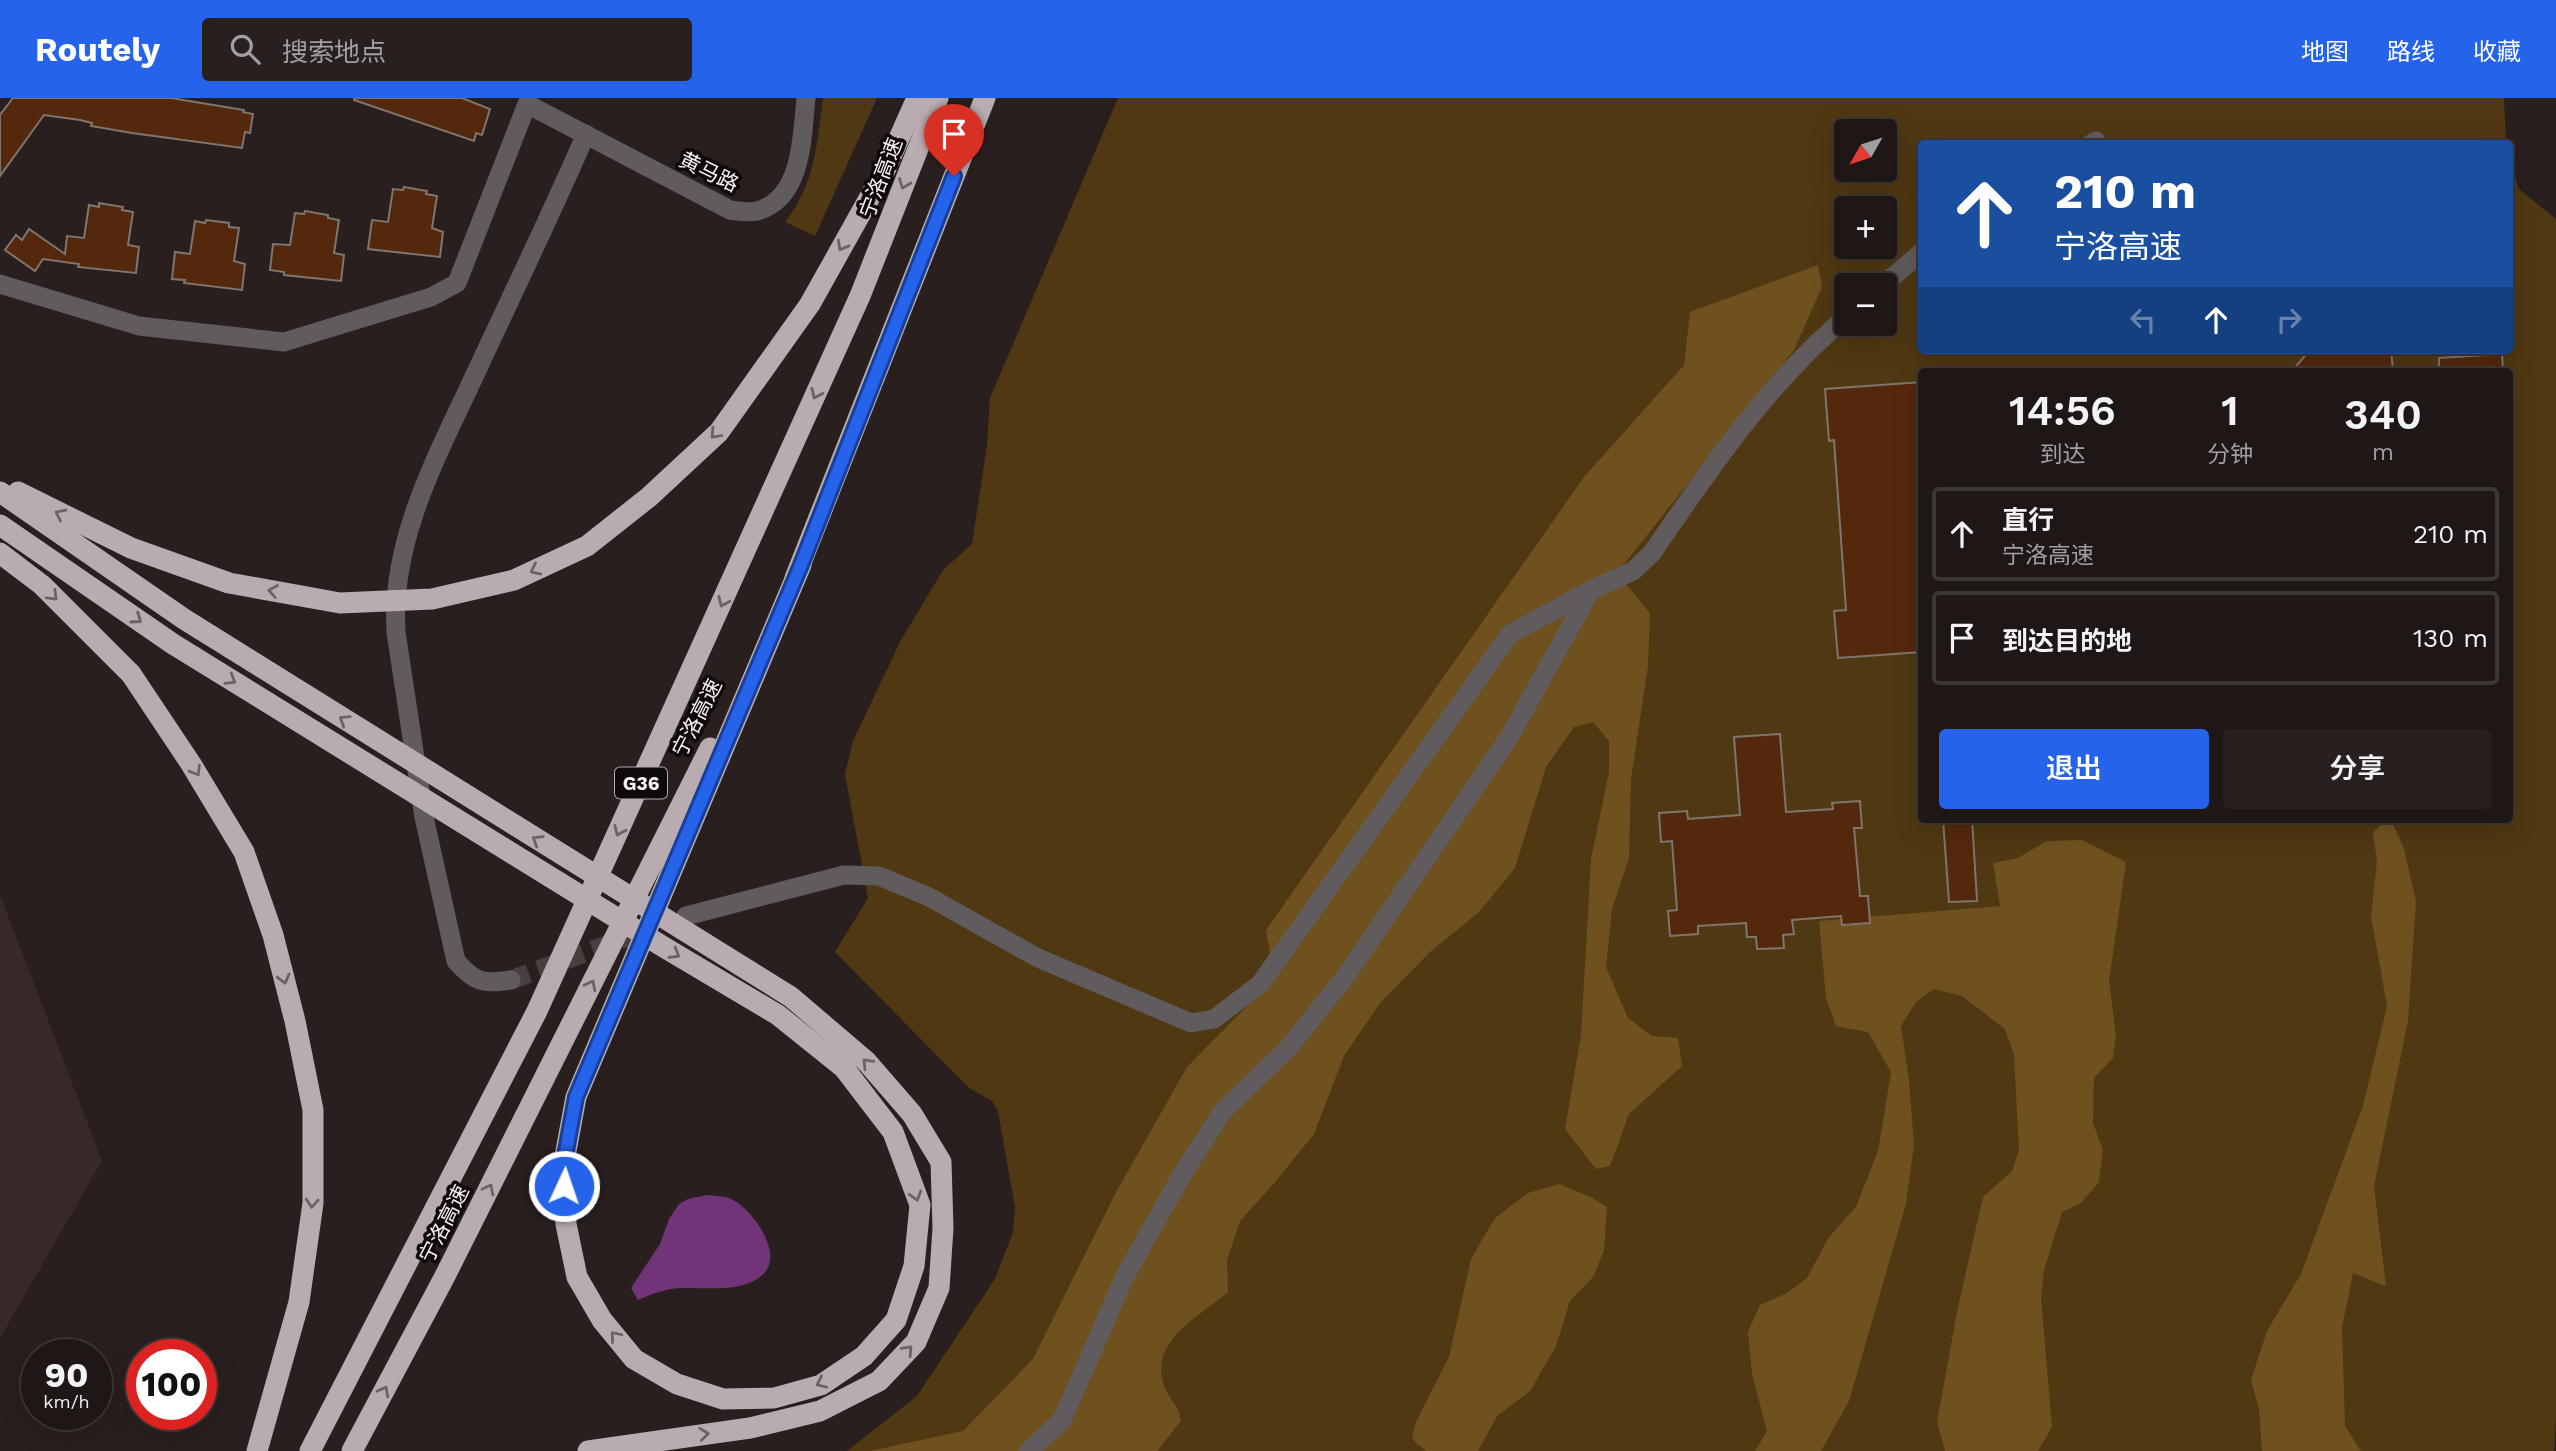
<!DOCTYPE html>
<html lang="zh">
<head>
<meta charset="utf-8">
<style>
  :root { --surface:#1f1716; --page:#27201f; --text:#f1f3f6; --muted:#a19fa1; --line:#3c3635; --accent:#2563eb }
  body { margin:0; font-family:"Work Sans","Noto Sans SC",sans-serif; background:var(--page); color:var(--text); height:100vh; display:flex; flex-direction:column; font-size:26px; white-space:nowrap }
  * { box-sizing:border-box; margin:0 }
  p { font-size:23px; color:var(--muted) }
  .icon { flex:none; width:38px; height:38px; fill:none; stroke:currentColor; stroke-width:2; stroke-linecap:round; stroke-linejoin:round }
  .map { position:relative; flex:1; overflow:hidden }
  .panel { position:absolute; left:1918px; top:270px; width:595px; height:455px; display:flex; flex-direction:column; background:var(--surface); border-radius:7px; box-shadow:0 7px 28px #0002,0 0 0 2px var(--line) }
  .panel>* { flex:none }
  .banner { position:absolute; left:1918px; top:42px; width:595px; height:214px; border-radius:7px; box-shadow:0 7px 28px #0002,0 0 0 2px var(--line); background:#1a4fa0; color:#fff; overflow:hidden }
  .needle { width:46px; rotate:231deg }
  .fabs { position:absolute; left:1834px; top:21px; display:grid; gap:14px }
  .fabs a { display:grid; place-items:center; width:63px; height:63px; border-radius:7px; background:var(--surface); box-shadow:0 7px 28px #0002,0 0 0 2px var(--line); font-size:35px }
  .speed { position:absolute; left:21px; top:1241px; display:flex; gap:14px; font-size:35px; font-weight:700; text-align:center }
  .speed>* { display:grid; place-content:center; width:91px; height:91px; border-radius:50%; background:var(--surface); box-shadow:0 7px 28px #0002,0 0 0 2px var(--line); line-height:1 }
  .speed small { font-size:18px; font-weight:400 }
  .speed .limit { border:10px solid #d22; background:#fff; color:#111 }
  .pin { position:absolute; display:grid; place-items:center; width:60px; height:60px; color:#fff; margin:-72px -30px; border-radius:50% 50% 50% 0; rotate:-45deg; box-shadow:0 0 7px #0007 }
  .pin .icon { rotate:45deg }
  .me { position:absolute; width:77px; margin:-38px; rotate:3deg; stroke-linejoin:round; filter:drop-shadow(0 0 5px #0008) }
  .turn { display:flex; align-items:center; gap:24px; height:147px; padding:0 21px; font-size:32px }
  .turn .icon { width:91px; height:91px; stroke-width:2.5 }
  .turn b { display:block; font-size:49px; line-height:60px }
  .lanes { display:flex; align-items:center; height:66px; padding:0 21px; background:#0003; justify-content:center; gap:35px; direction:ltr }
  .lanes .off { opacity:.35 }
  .eta { display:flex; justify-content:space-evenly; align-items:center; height:119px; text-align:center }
  .eta b { font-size:42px; font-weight:600; line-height:49px }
  .button { display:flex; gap:14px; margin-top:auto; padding:14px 21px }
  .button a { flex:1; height:80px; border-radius:7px; background:var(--accent); color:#fff; font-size:28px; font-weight:600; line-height:80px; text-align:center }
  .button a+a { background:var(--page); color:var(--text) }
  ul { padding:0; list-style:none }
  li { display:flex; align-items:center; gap:21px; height:94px; margin:0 14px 10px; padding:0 7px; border:4px solid var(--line); border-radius:7px }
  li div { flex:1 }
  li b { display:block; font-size:26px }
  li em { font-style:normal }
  header { display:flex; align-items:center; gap:42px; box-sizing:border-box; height:98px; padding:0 35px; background:var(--accent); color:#fff }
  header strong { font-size:33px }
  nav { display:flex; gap:38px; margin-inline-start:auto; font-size:24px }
  .search { width:490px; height:63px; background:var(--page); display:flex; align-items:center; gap:18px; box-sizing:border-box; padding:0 24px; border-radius:7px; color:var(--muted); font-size:26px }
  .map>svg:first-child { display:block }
  .built { fill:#392828 }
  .green { fill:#4f3812; fill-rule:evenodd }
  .forest { fill:#6f5120 }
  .water { fill:#723478 }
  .building { fill:#54280d; stroke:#7f756f; stroke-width:2 }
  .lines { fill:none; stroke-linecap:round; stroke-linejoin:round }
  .minor-tunnel { stroke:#483f3e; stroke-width:19; stroke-dasharray:19 10; stroke-linecap:butt }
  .minor { stroke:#605b5d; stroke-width:19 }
  .motorway { stroke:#b9acb1; stroke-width:21 }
  .oneway { stroke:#6c6366 }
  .route-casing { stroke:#184099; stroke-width:18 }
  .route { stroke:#2563eb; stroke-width:12 }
  .labels { text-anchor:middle; stroke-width:7; stroke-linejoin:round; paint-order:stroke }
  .shield { fill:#0e0a0a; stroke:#b2acac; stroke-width:2 }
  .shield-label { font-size:19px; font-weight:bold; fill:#f9f2f1 }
  .street-label { font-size:21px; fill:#f9f2f1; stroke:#0e0a0a }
</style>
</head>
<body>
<header>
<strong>Routely</strong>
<div class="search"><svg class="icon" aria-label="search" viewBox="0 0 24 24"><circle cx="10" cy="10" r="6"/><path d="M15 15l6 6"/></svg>搜索地点</div>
<nav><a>地图</a><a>路线</a><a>收藏</a></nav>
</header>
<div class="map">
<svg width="2556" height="1353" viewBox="0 0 2556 1353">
  <rect width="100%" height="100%" fill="#291f1e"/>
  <polygon class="built" points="0,797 102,1063 0,1240"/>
  <g class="green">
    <path d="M823,0H877L815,138L785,124C815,86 817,46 823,0Z"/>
    <path d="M1118,0H2504L2506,45L1922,46V252H2510V62L2519,91L2556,121V1319L2554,1353H847L917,1298L995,1181L1013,1134L1015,1110L998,1013L992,1003L969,990L835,854L868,800L845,676L853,643L900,544L943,472L972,446L987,347L990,300ZM1846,33H1885V72H1846ZM1846,110H1885V149H1846ZM1846,187H1885V226H1846ZM1922,273H2510V721H1922Z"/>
  </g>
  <g class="forest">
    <path d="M1818,167L1822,189L1794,252L1617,475L1650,515L1648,568L1631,681L1629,760L1612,811L1606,869L1628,920L1652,938L1678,940L1682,968L1629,1016L1610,1068L1596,1071L1565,1031L1581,937L1591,761L1609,674V643L1593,624L1574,629L1546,669L1515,770L1479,814L1430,854L1380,905L1344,958L1314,1036L1276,1083L1240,1123L1227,1162L1228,1194C1200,1219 1151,1240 1163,1285C1168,1302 1179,1305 1181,1323L1157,1353H870L963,1333L1033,1261L1115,1096L1187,969L1274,881L1266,832L1584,379L1684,267L1690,214Z"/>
    <polygon points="2388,721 2391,721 2404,751 2416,803 2408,923 2374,1088 2386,1188 2353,1175 2342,1229 2345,1328 2361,1353 2262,1353 2259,1311 2251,1282 2267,1233 2301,1176 2363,1008 2387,908 2371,818 2377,764 2373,734"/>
    <polygon points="2082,742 2126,764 2109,883 2116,937 2113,960 2094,980 2093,1025 2103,1052 2099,1084 2081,1105 2062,1114 2044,1172 2041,1200 2052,1329 2038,1353 1945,1353 1937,1324 1958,1209 1983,1099 2012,1073 2019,1053 2014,957 2005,931 1962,898 1934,891 1916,904 1901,928 1909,982 1914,1047 1906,1106 1849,1303 1821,1353 1755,1353 1767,1333 1752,1276 1748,1234 1760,1207 1787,1195 1807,1180 1829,1139 1856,1109 1878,1053 1891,974 1868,934 1836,928 1826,900 1819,823 2000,808 1993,765 2018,760 2047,743"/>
    <polygon points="1559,1086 1591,1099 1607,1109 1604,1153 1593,1179 1570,1203 1556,1248 1530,1293 1497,1318 1478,1353 1426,1353 1412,1341 1415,1326 1449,1259 1471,1161 1495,1120 1528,1095"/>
  </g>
  <path class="water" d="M707,1097C714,1098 723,1098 729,1100C752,1109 788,1159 760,1179C739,1195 705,1189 680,1190C664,1191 652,1196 638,1202L631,1190L660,1146L669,1121L679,1106L688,1101Z"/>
  <g class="building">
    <polygon points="13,0 171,0 244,12 243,14 253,16 250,35 245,34 242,50 132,35 91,28 92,25 80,22 44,17 0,78 0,17"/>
    <polygon points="354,0 462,0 490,11 482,37 476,35 474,43 354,2"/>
    <polygon points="404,89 427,93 426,96 437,98 432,130 443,134 440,159 368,151 372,122 388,124 393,91 403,92"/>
    <polygon points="99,105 123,109 122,112 133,114 128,147 139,149 136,175 78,169 79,166 43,161 35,173 5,152 16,137 22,142 29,131 65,156 67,138 84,140 89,107 99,109"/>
    <polygon points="305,113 328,117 328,120 339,122 334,155 344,157 341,183 284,177 284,174 270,172 273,146 290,147 295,115 304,116"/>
    <polygon points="206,122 229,125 229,129 239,130 234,163 245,166 242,192 184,185 185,182 172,181 175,154 190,156 195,123 205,125"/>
    <polygon points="2310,252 2391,252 2393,273 2292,273"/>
    <polygon points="2502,256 2503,273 2439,273 2439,260"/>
    <polygon points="1922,284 1922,554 1838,560 1834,513 1846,512 1834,342 1829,343 1825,291"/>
    <polygon points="1780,636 1786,714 1833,711 1832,705 1860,703 1862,730 1854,730 1860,798 1868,798 1870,825 1842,827 1841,818 1792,822 1794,836 1783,837 1784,850 1757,851 1756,839 1747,839 1746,825 1698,828 1698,836 1670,838 1668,813 1677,812 1672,743 1661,744 1659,715 1687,713 1688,721 1740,717 1734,639"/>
    <polygon points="1943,721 1972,721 1977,803 1949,804"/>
  </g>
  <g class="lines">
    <polyline class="minor-tunnel" points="511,882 653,830"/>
    <g class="minor">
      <polyline points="2091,46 2096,43"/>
      <path d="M0,186L139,228L284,244L431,199L457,185L527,6L730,112C738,113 749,115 757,113C803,101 802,37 806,0"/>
      <polyline points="1883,187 1922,154"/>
      <polyline points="686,818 844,777 879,778 929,799 1038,860 1191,925 1214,921 1260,886 1510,536 1591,492"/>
      <path d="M511,882C483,886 475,885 456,863L424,719L396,534C390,439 441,351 479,268C515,191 552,114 586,36"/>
      <path d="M1029,1353L1062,1322L1125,1178L1183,1075L1223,1013L1290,948L1345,879L1508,641L1591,492L1633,473L1652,455C1711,369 1766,287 1846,219"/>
    </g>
    <g class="motorway">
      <polyline points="0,394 184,521 791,899 866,963 912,1016 941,1064 943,1130 939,1190 916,1244 879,1283 820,1313 750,1330 588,1353"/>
      <polyline points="18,394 131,450 229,485 340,505 432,501 514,482 587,448 649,399 719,334 810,206 885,72 917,0"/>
      <polyline points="0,427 173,546 662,848 778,917 844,970 893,1034 920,1107 914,1168 896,1222 864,1258 821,1287 774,1300 723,1301 677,1286 634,1261 602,1222 577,1179 566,1126 563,1069 576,999 801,467"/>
      <polyline points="0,455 42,487 131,576 191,666 244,754 273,837 295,923 313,1012 313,1105 299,1204 257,1353"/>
      <polyline points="795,480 985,0"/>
      <polyline points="310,1353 537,913 860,198 938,0"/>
      <polyline points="352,1353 445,1178 710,650"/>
    </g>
  </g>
  <defs><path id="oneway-chevron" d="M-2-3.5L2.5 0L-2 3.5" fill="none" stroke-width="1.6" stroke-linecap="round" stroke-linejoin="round" transform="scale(1.75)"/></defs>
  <g class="oneway">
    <use href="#oneway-chevron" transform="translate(904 86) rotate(111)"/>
    <use href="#oneway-chevron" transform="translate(842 148) rotate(119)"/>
    <use href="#oneway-chevron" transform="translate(816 296) rotate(114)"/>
    <use href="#oneway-chevron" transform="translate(715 336) rotate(133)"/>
    <use href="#oneway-chevron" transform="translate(60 416) rotate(-154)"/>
    <use href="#oneway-chevron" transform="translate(535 472) rotate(155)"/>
    <use href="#oneway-chevron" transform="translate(273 493) rotate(-170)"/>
    <use href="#oneway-chevron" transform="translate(53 498) rotate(45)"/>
    <use href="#oneway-chevron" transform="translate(723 504) rotate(114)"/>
    <use href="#oneway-chevron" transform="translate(137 521) rotate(35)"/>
    <use href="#oneway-chevron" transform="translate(231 582) rotate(32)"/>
    <use href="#oneway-chevron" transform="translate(344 622) rotate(-148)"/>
    <use href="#oneway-chevron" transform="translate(196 673) rotate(59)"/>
    <use href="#oneway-chevron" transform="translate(619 733) rotate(114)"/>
    <use href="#oneway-chevron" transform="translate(537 742) rotate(-148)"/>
    <use href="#oneway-chevron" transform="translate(675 856) rotate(31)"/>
    <use href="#oneway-chevron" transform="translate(284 881) rotate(76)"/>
    <use href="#oneway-chevron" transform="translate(591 887) rotate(-63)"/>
    <use href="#oneway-chevron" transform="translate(867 965) rotate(-134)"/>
    <use href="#oneway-chevron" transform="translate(489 1091) rotate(-63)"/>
    <use href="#oneway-chevron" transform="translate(916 1098) rotate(73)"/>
    <use href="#oneway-chevron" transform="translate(312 1105) rotate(94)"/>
    <use href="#oneway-chevron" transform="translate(615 1238) rotate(-130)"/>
    <use href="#oneway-chevron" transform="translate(908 1252) rotate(-47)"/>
    <use href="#oneway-chevron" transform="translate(821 1285) rotate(155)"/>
    <use href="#oneway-chevron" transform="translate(384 1293) rotate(-62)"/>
    <use href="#oneway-chevron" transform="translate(704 1336) rotate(-7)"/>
  </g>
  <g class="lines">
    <defs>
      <polyline id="route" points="564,1088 563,1069 576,999 801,467 954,78"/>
    </defs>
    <use href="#route" class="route-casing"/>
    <use href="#route" class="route"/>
  </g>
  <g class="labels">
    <rect class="shield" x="615" y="669.5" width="52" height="31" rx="5"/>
    <g class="shield-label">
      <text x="641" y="692">G36</text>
    </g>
    <g class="street-label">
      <text transform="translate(709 74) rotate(26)" y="7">黄马路</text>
      <text transform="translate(881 80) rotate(-69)" y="7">宁洛高速</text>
      <text transform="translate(697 620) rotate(-63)" y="7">宁洛高速</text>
      <text transform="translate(444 1126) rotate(-63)" y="7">宁洛高速</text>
    </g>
  </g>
</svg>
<div class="fabs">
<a><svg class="needle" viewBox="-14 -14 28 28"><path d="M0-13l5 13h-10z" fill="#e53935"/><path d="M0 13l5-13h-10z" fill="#a19fa1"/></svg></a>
<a>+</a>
<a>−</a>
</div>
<div class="speed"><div>90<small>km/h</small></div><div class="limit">100</div></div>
<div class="pin" style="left:954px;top:78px;background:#d93025"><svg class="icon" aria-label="arrive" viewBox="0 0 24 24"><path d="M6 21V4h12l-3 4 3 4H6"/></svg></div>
<svg class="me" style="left:564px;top:1088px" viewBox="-20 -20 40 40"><circle r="17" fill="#2563eb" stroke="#fff" stroke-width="3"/><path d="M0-11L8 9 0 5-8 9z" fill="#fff"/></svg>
<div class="banner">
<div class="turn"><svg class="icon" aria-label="ahead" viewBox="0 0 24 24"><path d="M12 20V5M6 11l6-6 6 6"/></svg><div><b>210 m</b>宁洛高速</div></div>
<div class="lanes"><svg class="icon off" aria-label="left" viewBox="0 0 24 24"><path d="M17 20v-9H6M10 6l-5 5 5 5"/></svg><svg class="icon" aria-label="ahead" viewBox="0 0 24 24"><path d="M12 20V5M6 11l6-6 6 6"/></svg><svg class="icon off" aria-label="right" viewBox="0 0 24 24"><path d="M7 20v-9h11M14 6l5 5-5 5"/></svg></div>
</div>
<section class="panel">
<div class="eta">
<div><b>14:56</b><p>到达</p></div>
<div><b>1</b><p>分钟</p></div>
<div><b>340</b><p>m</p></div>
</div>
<ul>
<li><svg class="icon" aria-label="ahead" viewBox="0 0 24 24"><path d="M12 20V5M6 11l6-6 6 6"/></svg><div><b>直行</b><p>宁洛高速</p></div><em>210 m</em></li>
<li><svg class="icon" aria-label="arrive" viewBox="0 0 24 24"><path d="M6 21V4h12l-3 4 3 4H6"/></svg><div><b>到达目的地</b></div><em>130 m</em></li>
</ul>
<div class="button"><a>退出</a><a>分享</a></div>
</section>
</div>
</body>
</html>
